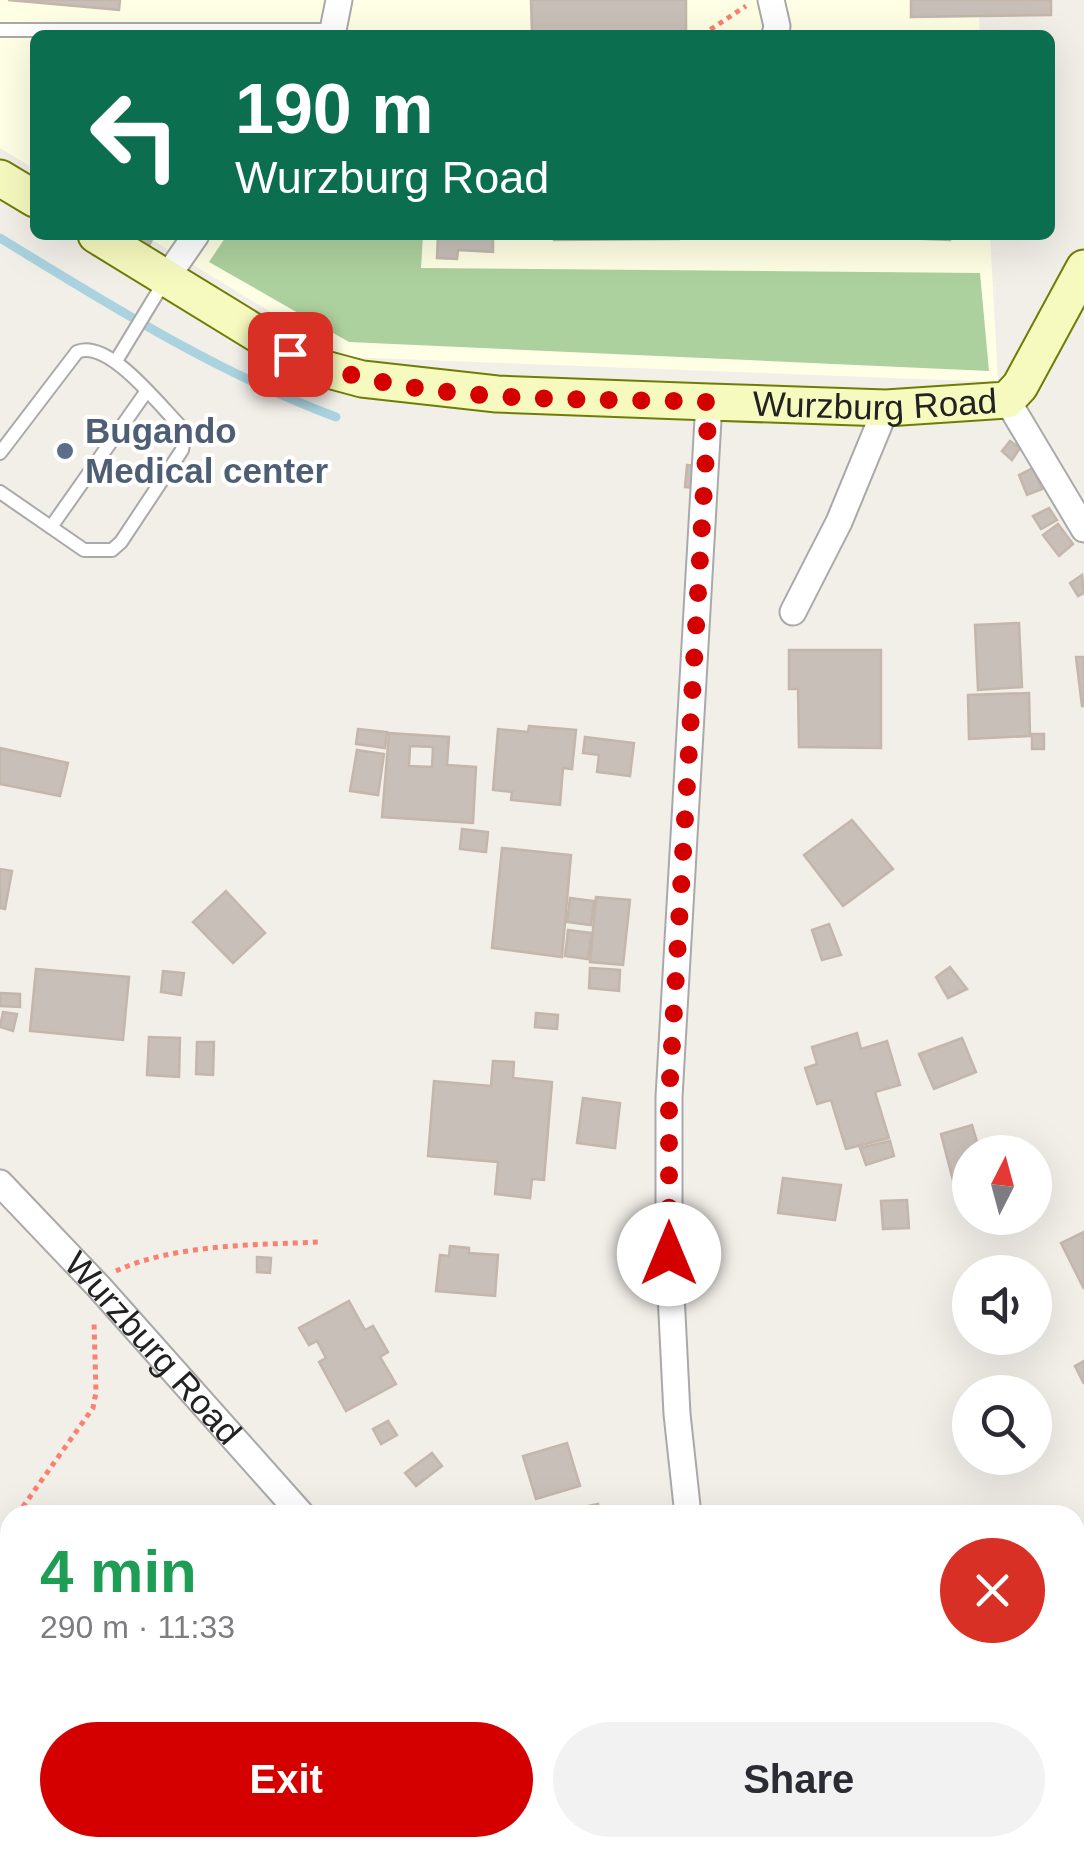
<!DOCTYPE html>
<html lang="en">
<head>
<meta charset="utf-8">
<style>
  :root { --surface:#fff; --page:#f2f2f3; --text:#2b2b33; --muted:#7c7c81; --accent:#d40000 }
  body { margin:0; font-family:Helvetica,sans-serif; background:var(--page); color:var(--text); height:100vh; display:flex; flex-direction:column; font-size:38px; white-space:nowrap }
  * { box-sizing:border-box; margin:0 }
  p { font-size:32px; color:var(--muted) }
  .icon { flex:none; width:55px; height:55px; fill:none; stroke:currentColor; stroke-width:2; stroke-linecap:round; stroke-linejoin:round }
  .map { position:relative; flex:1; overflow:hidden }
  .panel { position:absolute; left:0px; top:1505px; width:1085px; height:352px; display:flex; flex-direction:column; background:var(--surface); border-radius:30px 30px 0 0; box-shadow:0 10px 40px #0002 }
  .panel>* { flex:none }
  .guide { position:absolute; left:30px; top:30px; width:1025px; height:210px; border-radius:15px; box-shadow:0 10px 40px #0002; background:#0b6e4f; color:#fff; overflow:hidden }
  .needle { width:65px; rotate:6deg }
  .tools { position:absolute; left:952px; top:1135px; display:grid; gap:20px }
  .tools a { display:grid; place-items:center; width:100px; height:100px; border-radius:50%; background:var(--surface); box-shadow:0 10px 40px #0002; font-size:50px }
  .pin { position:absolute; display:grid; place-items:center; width:85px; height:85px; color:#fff; margin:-42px; border-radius:20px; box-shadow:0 5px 15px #0006 }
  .me { position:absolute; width:110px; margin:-55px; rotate:0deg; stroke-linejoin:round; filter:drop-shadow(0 0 8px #0008) }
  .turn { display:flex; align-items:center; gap:35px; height:210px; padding:0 40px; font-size:45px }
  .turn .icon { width:130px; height:130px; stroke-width:2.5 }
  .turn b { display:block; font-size:70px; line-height:85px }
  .round { display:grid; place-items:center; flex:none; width:105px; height:105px; border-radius:52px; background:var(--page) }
  .head { display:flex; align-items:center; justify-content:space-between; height:170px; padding:0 40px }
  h1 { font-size:60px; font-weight:600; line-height:75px; color:#1e9e55 }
  .action { display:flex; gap:20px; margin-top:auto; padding:20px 40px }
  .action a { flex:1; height:115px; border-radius:60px; background:var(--accent); color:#fff; font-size:40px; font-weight:600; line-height:115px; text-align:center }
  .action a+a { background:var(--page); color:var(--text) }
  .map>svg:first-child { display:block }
  .education { fill:#ffffe5 }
  .forest { fill:#add19e }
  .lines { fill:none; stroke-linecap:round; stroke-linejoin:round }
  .stream { stroke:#aad3df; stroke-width:9 }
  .building { fill:#c7bfb8; stroke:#c4b6ab; stroke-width:2.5; fill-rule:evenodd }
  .service-casing { stroke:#a9a9a9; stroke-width:16 }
  .minor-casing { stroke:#a9a9a9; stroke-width:29 }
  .secondary-casing { stroke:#707d05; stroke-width:39 }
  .path { stroke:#fa8072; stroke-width:5; stroke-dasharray:5 5; stroke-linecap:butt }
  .service { stroke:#fff; stroke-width:12 }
  .minor { stroke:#fff; stroke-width:25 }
  .secondary { stroke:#f7fabf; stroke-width:35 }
  .route { stroke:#d40000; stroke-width:18; stroke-dasharray:0 32.4 }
  .service-dot { fill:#5c6f8a; stroke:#fff; stroke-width:4 }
  .labels { text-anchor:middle; stroke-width:8; stroke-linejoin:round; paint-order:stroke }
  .street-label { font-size:35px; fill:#222; stroke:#fff }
  .service-label { font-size:35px; font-weight:bold; fill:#4e5e75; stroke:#fff; text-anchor:start }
</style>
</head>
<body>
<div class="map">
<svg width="1084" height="1857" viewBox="0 0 1084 1857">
  <rect width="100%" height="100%" fill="#f2efe9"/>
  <g class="education">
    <polygon points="0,0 978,0 980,35 35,35 35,169 0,148"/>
    <polygon points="144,235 990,235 998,382 345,357"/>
  </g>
  <polygon class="forest" points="227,235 423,235 421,268 980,273 989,371 349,342 209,262"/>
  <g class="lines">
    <path class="stream" d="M0,238C110,305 215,372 336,417"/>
  </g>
  <g class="building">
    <polygon points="8,0 120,0 119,10"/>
    <polygon points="531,0 686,0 686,31 532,33"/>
    <polygon points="911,0 1051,0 1051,15 911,17"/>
    <polygon points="126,235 154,235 148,248"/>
    <polygon points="438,235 493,235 493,252 458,250 457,259 437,258"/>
    <polygon points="554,235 679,235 679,239 554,240"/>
    <polygon points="825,235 950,235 950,240"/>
    <polygon points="1010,441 1020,448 1012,460 1002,451"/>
    <polygon points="687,465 698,466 696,488 685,487"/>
    <polygon points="1033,468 1042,489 1027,495 1019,475"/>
    <polygon points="1049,508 1057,520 1041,529 1033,516"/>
    <polygon points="1058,524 1073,544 1059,556 1043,535"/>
    <polygon points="1082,575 1084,593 1078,596 1070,583"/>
    <polygon points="1019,623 1022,687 978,690 975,625"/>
    <polygon points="789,650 881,650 881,748 799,747 798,689 789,689"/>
    <polygon points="1076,657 1084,657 1084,706 1082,706"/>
    <polygon points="1029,693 1030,736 969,739 968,695"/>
    <polygon points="529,726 576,730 572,769 563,768 560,805 511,800 512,792 493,790 498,729 528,732"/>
    <polygon points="358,729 387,732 385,748 356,744"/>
    <path d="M389,733L449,737L447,765L476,767L473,823L382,817ZM410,746L433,747L432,767L409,766Z"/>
    <rect x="1032" y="734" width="12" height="15"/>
    <polygon points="585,737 634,743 630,776 597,772 599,755 583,753"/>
    <polygon points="0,748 68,763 60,796 0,784"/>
    <polygon points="357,750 384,754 378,795 350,791"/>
    <polygon points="852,820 893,869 843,906 804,855"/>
    <polygon points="462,829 488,832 486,852 460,849"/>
    <polygon points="502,848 571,855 562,957 492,948"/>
    <polygon points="0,869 12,871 5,909 0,908"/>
    <polygon points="226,891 265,933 233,963 193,922"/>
    <polygon points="596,897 630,900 623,965 590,962"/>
    <polygon points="570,898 594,901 591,925 567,922"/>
    <polygon points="829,924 841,955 822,960 812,930"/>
    <polygon points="568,930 592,933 588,959 565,956"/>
    <polygon points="950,967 967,989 948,998 936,977"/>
    <polygon points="590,968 620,970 619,991 589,988"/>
    <polygon points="36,969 129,977 123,1040 30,1031"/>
    <polygon points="163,971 184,973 181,995 161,992"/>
    <polygon points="0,993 20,994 20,1007 0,1006"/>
    <polygon points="3,1012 17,1014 13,1031 0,1027"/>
    <polygon points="536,1013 558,1015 557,1029 535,1027"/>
    <polygon points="857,1033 861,1049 887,1041 900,1085 875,1092 889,1138 846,1149 831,1100 817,1104 805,1068 817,1064 812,1047"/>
    <polygon points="149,1037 180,1038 179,1077 147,1075"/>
    <polygon points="962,1038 976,1072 934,1089 919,1054"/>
    <polygon points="197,1042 214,1042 213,1075 196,1074"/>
    <polygon points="493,1061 514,1062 513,1078 552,1082 544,1180 532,1179 530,1198 495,1194 498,1162 428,1156 434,1081 491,1086"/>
    <polygon points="583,1098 620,1103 615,1148 577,1143"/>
    <polygon points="972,1125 980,1152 970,1152 970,1184 955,1188 941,1134"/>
    <polygon points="890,1141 894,1156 866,1165 860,1148"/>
    <polygon points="783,1178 841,1185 835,1220 778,1213"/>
    <polygon points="907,1200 909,1228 883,1229 881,1201"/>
    <polygon points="1084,1232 1084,1289 1061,1243"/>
    <polygon points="450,1246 469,1248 469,1253 498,1255 495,1296 436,1291 440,1255 449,1256"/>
    <polygon points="257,1257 271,1258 270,1273 257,1272"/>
    <polygon points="349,1301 365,1330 373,1326 388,1352 380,1357 396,1384 346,1411 319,1362 326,1358 317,1341 309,1345 299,1328"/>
    <polygon points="1084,1361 1084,1384 1075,1366"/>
    <polygon points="388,1421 397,1435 381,1444 373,1429"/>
    <polygon points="567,1443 580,1486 536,1499 523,1456"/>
    <polygon points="432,1453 442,1466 416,1486 405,1473"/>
    <polygon points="598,1504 600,1515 559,1515 559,1512"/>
    <polygon points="1084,1622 1084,1657 1075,1652 1075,1640"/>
    <polygon points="1075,1686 1084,1690 1084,1735 1075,1730"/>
    <polygon points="10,1750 10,1775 4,1769 1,1771 10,1788 10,1802 0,1807 0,1755"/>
    <polygon points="5,1808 10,1830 0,1834 0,1810"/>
    <polygon points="17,1848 24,1857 3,1857"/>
    <polygon points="54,1848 61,1848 68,1857 41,1857"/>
    <polygon points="250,1848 284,1848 283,1857 249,1857"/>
    <polygon points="465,1848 560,1848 561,1857 503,1857 503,1851 465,1851"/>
    <polygon points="1051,1848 1061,1848 1078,1857 1045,1857"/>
  </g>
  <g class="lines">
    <defs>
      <g id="service">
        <polyline points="0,30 334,30"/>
        <polyline points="116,361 164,282"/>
        <path d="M0,453L77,352C108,338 160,406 181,427L184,439L182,450L121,542L112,550H84L0,492"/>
        <polyline points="51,527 146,392"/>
      </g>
      <g id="minor">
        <polyline points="771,0 777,26 775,35"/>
        <polyline points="332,35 339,0"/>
        <polyline points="167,277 196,235"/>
        <polyline points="1007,400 1084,529"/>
        <polyline points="793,612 839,522 886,408"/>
        <path id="s1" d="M0,1183L99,1287L302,1515"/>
        <polyline points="688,1515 677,1414 669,1254 669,1097 709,402"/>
        <polyline points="1075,1547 1084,1543"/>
        <polyline points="1075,1672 1084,1677"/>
        <polyline points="401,1848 404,1857"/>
        <polyline points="958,1848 959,1857"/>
      </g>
      <g id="secondary">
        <polyline points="0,178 35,199"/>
        <path id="s2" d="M96,235L290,354L325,369L362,379L497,394L709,402L886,408L1007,400L1020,386L1084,268"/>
      </g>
    </defs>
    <use href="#service" class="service-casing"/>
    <use href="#minor" class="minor-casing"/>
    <use href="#secondary" class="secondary-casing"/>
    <g class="path">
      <polyline points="702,35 746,6"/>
      <path d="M116,1271C174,1244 256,1245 319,1242"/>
      <polyline points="17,1515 93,1408 96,1392 94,1323"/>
      <polyline points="0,1539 10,1525"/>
      <polyline points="1075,1611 1084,1612"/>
    </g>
    <use href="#service" class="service"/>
    <use href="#minor" class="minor"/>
    <use href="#secondary" class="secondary"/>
  </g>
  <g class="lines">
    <path class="route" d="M290,354C412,407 576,397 709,402L669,1097V1254"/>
  </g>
  <circle class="service-dot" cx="65" cy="451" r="10"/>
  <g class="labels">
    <g class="street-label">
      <text dy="12" stroke="none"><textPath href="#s2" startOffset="818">Wurzburg Road</textPath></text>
      <text dy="12" stroke="none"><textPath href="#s1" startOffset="225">Wurzburg Road</textPath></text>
    </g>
    <g class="service-label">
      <text x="85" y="443">Bugando<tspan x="85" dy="40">Medical center</tspan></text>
    </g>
  </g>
</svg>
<div class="tools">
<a><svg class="needle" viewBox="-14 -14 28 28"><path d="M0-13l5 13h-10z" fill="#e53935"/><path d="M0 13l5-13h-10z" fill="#7c7c81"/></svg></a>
<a><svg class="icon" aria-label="sound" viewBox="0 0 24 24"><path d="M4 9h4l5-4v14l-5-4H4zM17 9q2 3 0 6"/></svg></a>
<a><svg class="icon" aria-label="search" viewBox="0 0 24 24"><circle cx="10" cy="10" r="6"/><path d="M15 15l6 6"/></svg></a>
</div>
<div class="pin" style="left:290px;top:354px;background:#d93025"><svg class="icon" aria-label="arrive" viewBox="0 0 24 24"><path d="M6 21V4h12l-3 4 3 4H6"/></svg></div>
<svg class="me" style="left:669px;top:1254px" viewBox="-20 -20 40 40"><circle r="19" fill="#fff"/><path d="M0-13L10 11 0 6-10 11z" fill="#d40000"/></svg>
<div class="guide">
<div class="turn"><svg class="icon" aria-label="left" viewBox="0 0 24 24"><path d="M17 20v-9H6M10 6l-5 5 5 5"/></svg><div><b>190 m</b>Wurzburg Road</div></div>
</div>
<section class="panel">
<div class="head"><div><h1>4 min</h1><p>290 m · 11:33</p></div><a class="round" style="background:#d93025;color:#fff"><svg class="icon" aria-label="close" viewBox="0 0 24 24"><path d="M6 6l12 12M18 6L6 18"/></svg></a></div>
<div class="action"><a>Exit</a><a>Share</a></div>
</section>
</div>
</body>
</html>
